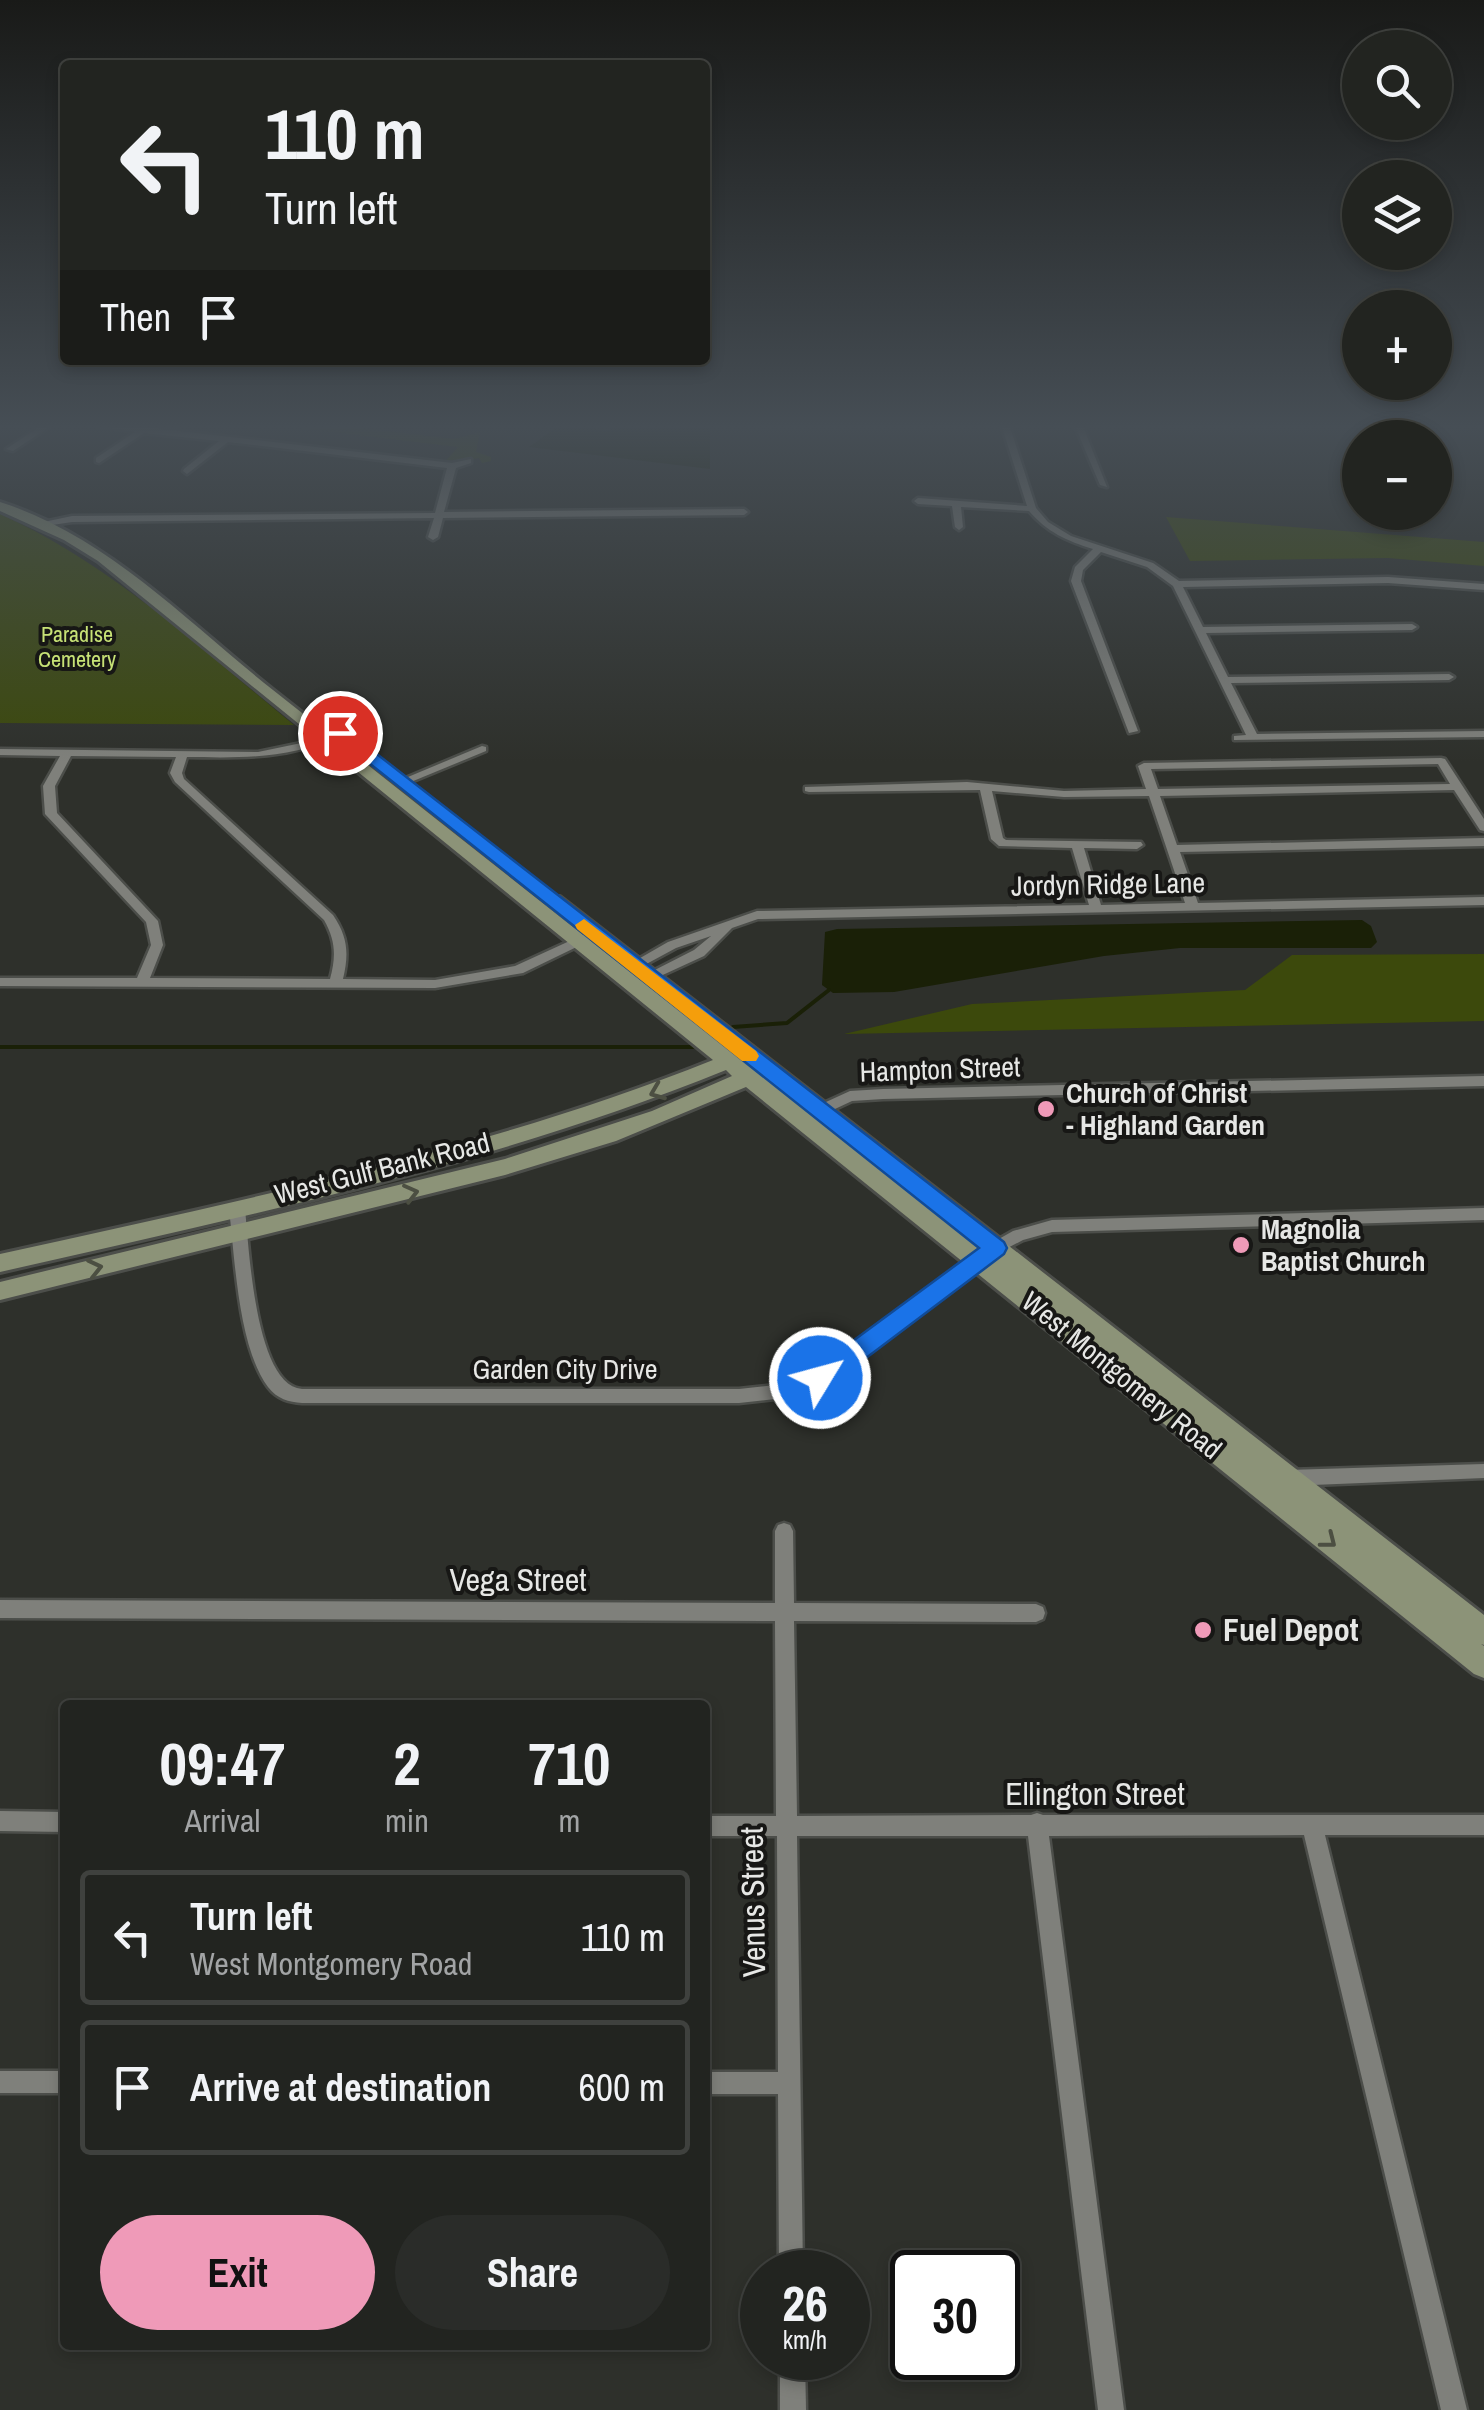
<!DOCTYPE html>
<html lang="en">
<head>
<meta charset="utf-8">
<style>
  :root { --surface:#222420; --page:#2a2c29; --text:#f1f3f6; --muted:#a2a4a5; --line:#3f413e; --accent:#ef9ab8 }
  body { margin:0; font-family:"Archivo Narrow",sans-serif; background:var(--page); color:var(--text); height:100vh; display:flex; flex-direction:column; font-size:38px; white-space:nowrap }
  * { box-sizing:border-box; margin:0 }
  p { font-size:32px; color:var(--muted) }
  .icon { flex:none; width:55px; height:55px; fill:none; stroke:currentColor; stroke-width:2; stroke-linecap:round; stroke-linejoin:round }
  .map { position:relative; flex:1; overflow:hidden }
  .panel { position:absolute; left:60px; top:1700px; width:650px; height:650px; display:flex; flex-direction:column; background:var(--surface); border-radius:10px; box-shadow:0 5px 15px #0003,0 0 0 2px var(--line) }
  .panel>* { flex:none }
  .banner { position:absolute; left:60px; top:60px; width:650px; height:305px; border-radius:10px; box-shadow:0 5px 15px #0003,0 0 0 2px var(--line); background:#222420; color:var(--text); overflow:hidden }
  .tools { position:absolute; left:1342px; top:30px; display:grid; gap:20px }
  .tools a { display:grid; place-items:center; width:110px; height:110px; border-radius:50%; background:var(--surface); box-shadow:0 5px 15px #0003,0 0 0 2px var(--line); font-size:50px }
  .speed { position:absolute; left:740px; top:2250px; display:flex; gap:20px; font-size:50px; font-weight:700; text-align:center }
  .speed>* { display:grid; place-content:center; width:130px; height:130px; border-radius:50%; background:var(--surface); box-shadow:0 5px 15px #0003,0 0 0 2px var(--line); line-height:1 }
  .speed small { font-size:25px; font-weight:400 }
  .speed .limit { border:5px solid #111; border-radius:15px; background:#fff; color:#111 }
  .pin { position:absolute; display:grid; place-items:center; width:85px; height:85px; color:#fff; margin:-42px; border:5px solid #fff; border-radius:50%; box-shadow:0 2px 10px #0007 }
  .me { position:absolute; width:110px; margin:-55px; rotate:53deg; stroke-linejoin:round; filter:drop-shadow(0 0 8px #0008) }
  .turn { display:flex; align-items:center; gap:35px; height:210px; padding:0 40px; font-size:45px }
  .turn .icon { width:130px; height:130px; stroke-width:2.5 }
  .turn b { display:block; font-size:70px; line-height:85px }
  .then { display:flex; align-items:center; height:95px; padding:0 40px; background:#0003; gap:20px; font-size:38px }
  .eta { display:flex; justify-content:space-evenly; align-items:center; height:170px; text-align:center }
  .eta b { font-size:60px; font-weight:700; line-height:70px }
  .primary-button { display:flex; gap:20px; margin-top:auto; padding:20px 40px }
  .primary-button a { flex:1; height:115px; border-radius:60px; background:var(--accent); color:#111; font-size:40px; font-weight:700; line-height:115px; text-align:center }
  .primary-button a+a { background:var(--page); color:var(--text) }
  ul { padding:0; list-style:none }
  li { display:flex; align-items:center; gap:30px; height:135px; margin:0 20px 15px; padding:0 20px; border:5px solid var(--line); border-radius:10px }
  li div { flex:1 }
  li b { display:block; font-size:38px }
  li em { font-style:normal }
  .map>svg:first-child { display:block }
  .green { fill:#3c490c }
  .water { fill:#1a2007 }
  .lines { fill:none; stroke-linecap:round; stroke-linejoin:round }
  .stream { stroke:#1a2007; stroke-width:4 }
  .minor-casing { stroke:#4c4e4a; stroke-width:5 }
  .secondary-casing { stroke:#4c4e4a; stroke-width:6 }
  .minor { fill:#7f807b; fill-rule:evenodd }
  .secondary { fill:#8c9378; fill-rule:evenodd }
  .oneway { stroke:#4c4f42 }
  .route { fill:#1a73e8; stroke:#114b97; stroke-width:2.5 }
  .slow { fill:#f59e0b }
  .poi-dot { fill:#ef9ab8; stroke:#171715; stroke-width:4 }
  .labels { text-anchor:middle; stroke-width:8; stroke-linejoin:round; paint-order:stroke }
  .far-park-label { font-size:22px; fill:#c7e276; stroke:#171715 }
  .street-label { font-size:28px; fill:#e6e7e5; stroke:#171715 }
  .poi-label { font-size:28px; font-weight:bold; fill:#e6e7e5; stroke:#171715; text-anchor:start }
  .near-street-label { font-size:32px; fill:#e6e7e5; stroke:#171715 }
  .near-poi-label { font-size:32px; font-weight:bold; fill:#e6e7e5; stroke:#171715; text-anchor:start }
</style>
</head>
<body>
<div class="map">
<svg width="1484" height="2410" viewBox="0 0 1484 2410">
  <rect width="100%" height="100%" fill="#2e302b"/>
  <g class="green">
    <polygon points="265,424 327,424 454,439 480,432 476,452 491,457 491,461 482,463 479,458 443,464 458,447"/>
    <path d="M0,514C111,564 201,649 294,725L0,723Z"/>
    <polygon points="1166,517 1484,542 1484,566 1388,558 1190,561"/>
    <polygon points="1484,954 1484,1021 844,1034 972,1004 1245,990 1292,955"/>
  </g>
  <g class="water">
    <polygon points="561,424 610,431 612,424 710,424 710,469 529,447"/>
    <polygon points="1362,920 1371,926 1377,942 1371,948 1180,948 1104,956 894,992 833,993 822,985 825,932 837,929"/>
  </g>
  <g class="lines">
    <g class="stream">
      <polyline points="733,1027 787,1023 829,990"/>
      <polyline points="0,1047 693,1047"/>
    </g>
    <defs>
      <g id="minor">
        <polygon points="44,424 54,424 13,451 6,449"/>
        <polygon points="87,424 144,427 452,463 471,459 471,463 456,468 444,512 744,509 748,512 744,515 443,518 438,537 433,540 428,537 434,518 72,522 39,527 39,523 72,516 435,513 447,468 228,442 187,474 183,471 184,469 219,441 144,433 99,463 96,462 96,458 135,432"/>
        <path d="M1001,424H1009L1036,508L1048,522L1071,536L1153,563L1179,581L1388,577L1484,584V590L1388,583L1183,587L1203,627L1412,624L1417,627L1412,630L1206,633L1228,677L1449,674L1454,677L1449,680L1231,683L1257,734L1484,731V737L1234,740V736L1246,735L1173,586L1147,567L1101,552L1083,570L1081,581L1138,731L1129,733L1071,581L1075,567L1093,549C1067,541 1047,532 1029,511L961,507L963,527L959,530L955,527L952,506L918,504L914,501L918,498L1027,506Z"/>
        <polygon points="1074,424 1082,424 1107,487 1100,485"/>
        <path d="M340,730L344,731V735C288,759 246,758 187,757L182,773L184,779L333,915C348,937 349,954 343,979L435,980L515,966L587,933L593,937L591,940L523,973L435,988L0,986V978H137L151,945L146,922L45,814L43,786L60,756L0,755V749L258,752L311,741ZM71,756L176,757L170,773L175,782L324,920C336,941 336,957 330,979L150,978L163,945L158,921L57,813L55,786Z"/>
        <polygon points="482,746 486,747 486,751 406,784 398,784 396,782"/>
        <path d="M1441,758L1445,759L1484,819V831L1480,830L1454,790L1160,796L1177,845L1484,838V846L1180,852L1198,903L1484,897V905L758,919L732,928L704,956L654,979H644L643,976L694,950L711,936L676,948L639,968L634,969L628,965L668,942L757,911L1089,905L1072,848L999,846L991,839L980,790L809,792L805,791V787L967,782L1064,791L1146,789L1138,766L1144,763ZM1438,764L1450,784L1158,789L1151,769ZM992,791L1064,797L1149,796L1185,903L1101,905L1084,848L1137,849L1143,845L1141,842L1006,840L1003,838Z"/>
        <polygon points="1484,1076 1484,1086 883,1099 852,1101 820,1116 813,1111 815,1107 850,1091 883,1089"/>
        <path d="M237,1203L245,1209C249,1247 255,1386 302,1389H739L784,1384L815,1373L990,1244L1013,1231L1052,1220L1484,1208V1220L1052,1232L1023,1240L1000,1252L827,1383L784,1398L739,1403H302C289,1402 277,1399 268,1387C238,1347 235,1258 229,1209Z"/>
        <polygon points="1484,1464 1484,1478 1288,1486 1282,1483 1279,1478 1282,1473 1288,1470"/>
        <polygon points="784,1523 790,1525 793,1531 794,1603 1036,1604 1043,1607 1045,1613 1043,1619 1036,1622 794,1621 797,1816 1031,1815 1037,1813 1043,1815 1484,1815 1484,1835 1325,1835 1467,2410 1441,2410 1304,1835 1049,1836 1124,2410 1098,2410 1028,1836 797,1836 803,2272 779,2272 778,2094 705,2094 705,2072 778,2072 777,1836 705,1836 705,1816 776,1816 775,1621 0,1618 0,1600 775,1603 775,1531 778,1525"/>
        <polygon points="0,1811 65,1812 65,1832 0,1831"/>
        <rect x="0" y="2071" width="65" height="22"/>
        <polygon points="780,2358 805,2358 806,2410 780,2410"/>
      </g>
      <path id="secondary" d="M0,502C107,536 187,622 273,690C426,811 579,932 732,1052L546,905V897H560L1484,1615V1645L1481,1644L1484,1646V1678L1474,1674L746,1087L616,1141L505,1175L0,1300V1282L505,1159L652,1111L732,1076L726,1070C492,1165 245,1216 0,1272V1254C241,1200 483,1152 713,1060L98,561L64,540L0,511Z"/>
    </defs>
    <use href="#minor" class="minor-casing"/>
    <use href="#secondary" class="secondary-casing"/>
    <use href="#minor" class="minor"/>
    <use href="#secondary" class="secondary"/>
  </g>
  <defs><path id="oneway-chevron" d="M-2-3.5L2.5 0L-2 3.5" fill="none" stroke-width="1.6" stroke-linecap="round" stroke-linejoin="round" transform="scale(2.5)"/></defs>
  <g class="oneway">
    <use href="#oneway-chevron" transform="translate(657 1092) rotate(158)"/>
    <use href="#oneway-chevron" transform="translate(411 1193) rotate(-14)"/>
    <use href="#oneway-chevron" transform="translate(95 1268) rotate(-13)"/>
    <use href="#oneway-chevron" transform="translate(1329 1541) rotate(38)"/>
  </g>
  <linearGradient id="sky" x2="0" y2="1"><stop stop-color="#191a18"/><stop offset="0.56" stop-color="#464e55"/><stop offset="1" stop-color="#464e55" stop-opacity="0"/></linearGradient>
  <rect width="1484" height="762" fill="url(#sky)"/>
  <polygon class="route" points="335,730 346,730 1004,1242 1007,1248 1004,1254 829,1386 820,1389 812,1386 808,1378 812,1371 979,1248 335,736"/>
  <polygon class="slow" points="584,919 756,1051 759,1056 756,1061 742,1061 577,929 575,925"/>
  <g class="poi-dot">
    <circle cx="1046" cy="1109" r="10"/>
    <circle cx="1241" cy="1245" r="10"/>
    <circle cx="1203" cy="1630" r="10"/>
  </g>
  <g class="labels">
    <g class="far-park-label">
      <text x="77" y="642">Paradise<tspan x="77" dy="25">Cemetery</tspan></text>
    </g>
    <g class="street-label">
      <text transform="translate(1108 884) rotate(-1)" y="10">Jordyn Ridge Lane</text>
      <text transform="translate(940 1069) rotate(-2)" y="10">Hampton Street</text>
      <text transform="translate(382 1168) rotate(-14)" y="10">West Gulf Bank Road</text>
      <text x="565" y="1379">Garden City Drive</text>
      <text transform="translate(1122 1375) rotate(39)" y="10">West Montgomery Road</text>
    </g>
    <g class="poi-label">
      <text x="1066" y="1103">Church of Christ<tspan x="1066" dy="32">- Highland Garden</tspan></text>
      <text x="1261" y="1239">Magnolia<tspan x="1261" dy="32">Baptist Church</tspan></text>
    </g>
    <g class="near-street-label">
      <text x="518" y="1591">Vega Street</text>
      <text x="1095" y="1805">Ellington Street</text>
      <text transform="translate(753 1902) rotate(-91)" y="11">Venus Street</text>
    </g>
    <g class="near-poi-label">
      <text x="1223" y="1641">Fuel Depot</text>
    </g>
  </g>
</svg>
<div class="tools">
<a><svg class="icon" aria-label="search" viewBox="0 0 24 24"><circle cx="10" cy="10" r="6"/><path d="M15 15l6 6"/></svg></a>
<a><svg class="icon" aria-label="layers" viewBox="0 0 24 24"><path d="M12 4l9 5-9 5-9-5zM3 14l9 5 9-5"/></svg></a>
<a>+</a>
<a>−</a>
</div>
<div class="speed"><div>26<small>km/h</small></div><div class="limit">30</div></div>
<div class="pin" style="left:340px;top:733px;background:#d93025"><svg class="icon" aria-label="arrive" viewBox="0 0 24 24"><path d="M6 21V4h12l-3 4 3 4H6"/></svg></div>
<svg class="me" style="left:820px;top:1378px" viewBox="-20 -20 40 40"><circle r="17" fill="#1a73e8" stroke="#fff" stroke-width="3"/><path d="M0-11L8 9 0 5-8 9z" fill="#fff"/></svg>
<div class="banner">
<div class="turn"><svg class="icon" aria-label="left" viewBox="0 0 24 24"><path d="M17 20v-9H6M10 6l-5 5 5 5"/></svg><div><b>110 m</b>Turn left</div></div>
<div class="then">Then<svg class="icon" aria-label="arrive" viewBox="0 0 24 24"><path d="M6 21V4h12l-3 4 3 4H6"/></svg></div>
</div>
<section class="panel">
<div class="eta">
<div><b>09:47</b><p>Arrival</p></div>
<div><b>2</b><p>min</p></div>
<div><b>710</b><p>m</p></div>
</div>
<ul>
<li><svg class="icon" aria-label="left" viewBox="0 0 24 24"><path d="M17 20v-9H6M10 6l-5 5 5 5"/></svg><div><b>Turn left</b><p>West Montgomery Road</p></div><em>110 m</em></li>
<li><svg class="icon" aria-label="arrive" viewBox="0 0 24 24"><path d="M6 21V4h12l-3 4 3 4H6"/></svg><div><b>Arrive at destination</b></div><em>600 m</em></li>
</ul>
<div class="primary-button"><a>Exit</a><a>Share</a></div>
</section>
</div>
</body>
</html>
